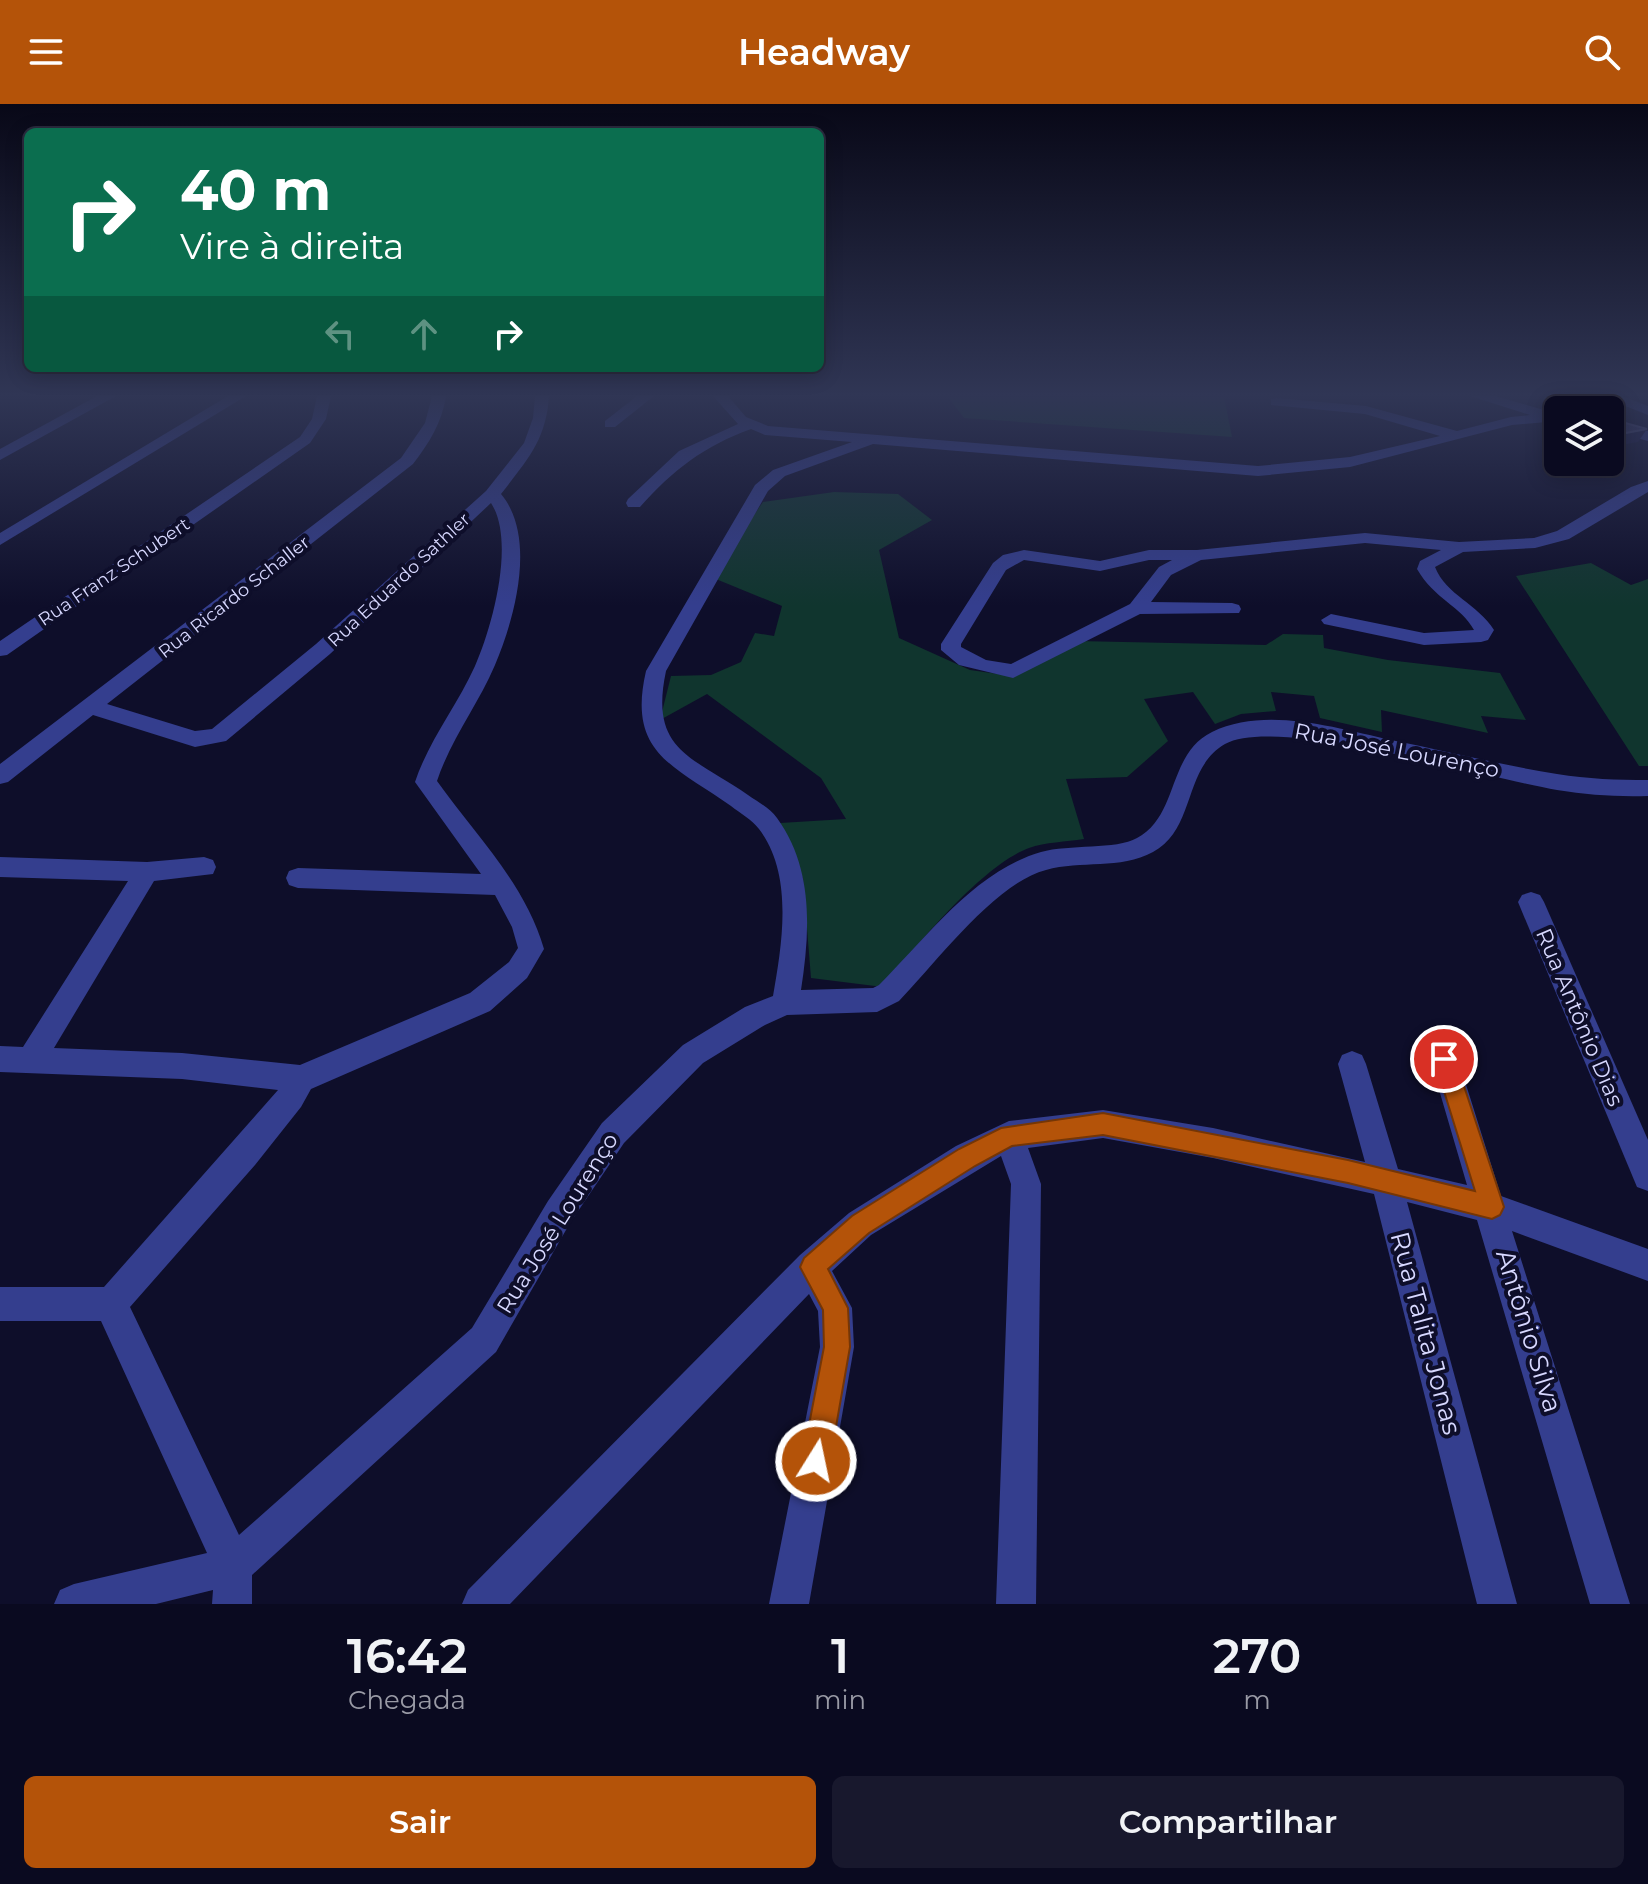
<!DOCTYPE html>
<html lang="pt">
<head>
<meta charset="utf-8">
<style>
  :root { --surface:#0a0a20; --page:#18182d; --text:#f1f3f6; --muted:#999aa5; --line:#2a2b3e; --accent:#b45309 }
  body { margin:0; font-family:Montserrat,sans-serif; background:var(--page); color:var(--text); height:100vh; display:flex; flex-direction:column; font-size:30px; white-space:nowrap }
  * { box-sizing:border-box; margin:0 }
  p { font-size:26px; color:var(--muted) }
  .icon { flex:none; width:44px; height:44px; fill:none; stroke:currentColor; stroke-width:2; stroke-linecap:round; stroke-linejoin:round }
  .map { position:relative; height:1500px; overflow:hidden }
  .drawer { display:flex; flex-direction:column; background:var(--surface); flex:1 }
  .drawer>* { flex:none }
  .hud { position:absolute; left:24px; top:24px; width:800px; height:244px; border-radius:12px; box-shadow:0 4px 20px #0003,0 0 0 2px var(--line); background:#0b6e4f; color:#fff; overflow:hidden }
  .buttons { position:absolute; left:1544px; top:292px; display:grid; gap:16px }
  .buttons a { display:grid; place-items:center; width:80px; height:80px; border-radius:12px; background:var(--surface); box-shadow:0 4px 20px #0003,0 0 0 2px var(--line); font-size:40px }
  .pin { position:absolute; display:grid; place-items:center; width:68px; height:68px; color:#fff; margin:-34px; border:4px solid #fff; border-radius:50%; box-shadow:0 2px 8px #0007 }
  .me { position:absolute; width:88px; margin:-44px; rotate:10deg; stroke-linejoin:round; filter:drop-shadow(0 0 6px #0008) }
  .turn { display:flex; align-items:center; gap:28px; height:168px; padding:0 24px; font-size:36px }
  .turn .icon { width:104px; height:104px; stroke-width:2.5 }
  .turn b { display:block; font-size:56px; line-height:68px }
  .lanes { display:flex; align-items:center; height:76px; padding:0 24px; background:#0003; justify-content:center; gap:40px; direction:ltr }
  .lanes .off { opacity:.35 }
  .eta { display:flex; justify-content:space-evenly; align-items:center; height:136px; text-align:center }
  .eta b { font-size:48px; font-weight:600; line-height:56px }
  .primary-button { display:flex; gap:16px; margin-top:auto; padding:16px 24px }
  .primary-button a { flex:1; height:92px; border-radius:12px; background:var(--accent); color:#fff; font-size:32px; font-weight:600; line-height:92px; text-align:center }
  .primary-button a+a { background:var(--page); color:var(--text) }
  header { display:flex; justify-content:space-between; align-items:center; height:104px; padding:0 24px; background:var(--accent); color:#fff; font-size:36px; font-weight:600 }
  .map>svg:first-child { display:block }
  .green { fill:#10352e }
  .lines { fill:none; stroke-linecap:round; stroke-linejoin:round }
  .minor { fill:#343e8e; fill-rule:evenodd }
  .wall { fill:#282559 }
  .shaded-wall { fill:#16143f }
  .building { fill:#3b396b; stroke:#535282; stroke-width:2 }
  .route { fill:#b45309; stroke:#753606; stroke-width:2 }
  .labels { text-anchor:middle; stroke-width:8; stroke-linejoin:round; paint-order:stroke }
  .far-street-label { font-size:18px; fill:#d7d8ff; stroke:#0e0e2a }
  .street-label { font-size:22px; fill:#d7d8ff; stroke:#0e0e2a }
  .near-street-label { font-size:26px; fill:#d7d8ff; stroke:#0e0e2a }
</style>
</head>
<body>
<header><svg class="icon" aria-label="menu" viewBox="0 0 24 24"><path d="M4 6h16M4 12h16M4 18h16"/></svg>Headway<svg class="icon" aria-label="search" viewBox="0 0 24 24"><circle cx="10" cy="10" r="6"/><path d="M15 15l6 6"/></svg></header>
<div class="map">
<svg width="1648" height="1500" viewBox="0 0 1648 1500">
  <rect width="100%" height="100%" fill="#0e0e2a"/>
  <g class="green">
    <polygon points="948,293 1224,293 1232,333 964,314"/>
    <path d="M834,388L898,390L932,416L879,446L899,534L970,566L1012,572L1077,537L1266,541L1283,530L1323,531L1324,544L1388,556L1500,569L1526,616L1481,612L1488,629L1381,606L1382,628L1320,614L1314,592L1271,588L1276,607L1241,610L1215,620L1193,588L1144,595L1168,637L1127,673L1066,675L1084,735C1066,738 1045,738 1029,744C982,761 914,844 883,883L811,874L803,775L780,719L846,715L821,674L707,590L660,616L671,572L711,571L741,558L755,529L774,532L782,502L711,473L763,398Z"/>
    <polygon points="1591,459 1631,481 1648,475 1648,662 1639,662 1516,472"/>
  </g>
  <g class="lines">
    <g class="minor">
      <polygon points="97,292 116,292 0,356 0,345"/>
      <polygon points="228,292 246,292 0,441 0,429"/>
      <polygon points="317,292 331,292 326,315 310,339 7,551 0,552 0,537 300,333 312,315"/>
      <path d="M432,292H446C442,319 429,339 413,360L107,600L195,627L212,625L316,540L486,387L524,339L533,314L535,292H549C546,337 527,356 501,390C537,433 515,514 495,561C478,601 451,635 437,677C476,732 525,779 544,845L527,874L490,907L311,985L301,1003L255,1061L130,1203L239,1431L472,1224L548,1097L602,1019L683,941L745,903L773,892C782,840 794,771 759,725C752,716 740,709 731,702C673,661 627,649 646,567L755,381L773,366L852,338L765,331L751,325C704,342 673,366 640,403H628L626,399L628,395L679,347L738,320L713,292H728L746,313L768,322L1258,362L1350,353L1440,332L1365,310L1271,301V295L1276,294L1366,302L1457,327L1511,313L1530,311L1470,292H1495L1544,306L1546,310L1558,309V317L1512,321L1350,363L1258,372L873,340L785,372L768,387L666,567C649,647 692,652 748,691C758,698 770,704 777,714C814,765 810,828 801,886L873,884L879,881C927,833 975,767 1041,748C1069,740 1116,746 1137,734C1179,712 1167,650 1212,628C1266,602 1335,624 1391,636C1446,647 1501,661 1557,670C1588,675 1617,676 1648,676V692C1617,693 1588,691 1557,686C1489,675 1278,611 1225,640C1183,664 1196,725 1153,748C1120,766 1081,756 1046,766C995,779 936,859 899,897L877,908L787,911L765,921L703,959L624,1039L570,1119L496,1248L252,1471V1500H212L213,1486L156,1500H54L60,1486L74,1480L207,1449L101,1217H0V1183H104L278,986L182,975L0,968V942L23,943L128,777L0,773V753L147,758L204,753L213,756L216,763L213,770L154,777L54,944L182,949L300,961L470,889L509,858L518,844L512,823L495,791L298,784L289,781L286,774L289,767L298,764L481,770L415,678C429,636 457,602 475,562C492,524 516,437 491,399L330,550L226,637L195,643L93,611L8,678L0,680V660L401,354L425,319Z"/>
      <polygon points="637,292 654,292 615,323 605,323 605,317"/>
      <polygon points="1600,292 1622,292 1648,302 1648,311"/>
      <polygon points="1610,317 1648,327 1648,337 1610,327"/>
      <path d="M1648,377V388L1569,435L1535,444L1463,448L1435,463C1446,491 1478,500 1494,526L1488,536L1481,538L1424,541L1324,520L1321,516L1331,510L1424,529L1474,526C1461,502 1434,495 1417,465L1420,457L1441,446L1365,439L1201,456L1171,471L1151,498L1232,499L1239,501L1241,505L1239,509L1140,510L1013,574L959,561L941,546V540L993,459L1003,451L1024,446L1100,457L1149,446H1197L1365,429L1459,438L1534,434L1557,427L1631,383ZM1024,456L1100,467L1149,456H1172L1159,463L1130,500L1011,560L986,556L961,543V540L1006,466Z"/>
      <polygon points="1531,788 1540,791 1544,798 1648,1036 1648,1087 1637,1083 1518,798 1522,791"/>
      <polygon points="1444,942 1454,946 1458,955 1501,1092 1648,1145 1648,1177 1512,1127 1630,1500 1590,1500 1477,1116 1407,1098 1517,1500 1477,1500 1374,1090 1213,1054 1103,1034 1028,1044 1041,1080 1036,1500 996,1500 1011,1080 1001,1052 871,1131 832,1167 852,1204 854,1243 809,1500 769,1500 820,1243 818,1207 809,1190 510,1500 462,1500 468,1486 800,1151 849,1109 956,1042 1009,1017 1103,1006 1213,1024 1365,1058 1338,960 1342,951 1352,947 1362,951 1366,960 1398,1065 1467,1081 1430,955 1434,946"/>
    </g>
  </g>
  <polygon class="wall" points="1558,308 1558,329 1550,321"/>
  <polygon class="shaded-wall" points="1647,325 1638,338 1610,343 1610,332"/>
  <polygon class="building" points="1610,311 1616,312 1618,317 1647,325 1610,332"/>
  <linearGradient id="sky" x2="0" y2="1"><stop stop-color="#080817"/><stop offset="0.58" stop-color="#303655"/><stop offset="1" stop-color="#303655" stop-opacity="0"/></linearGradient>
  <rect width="1648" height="502" fill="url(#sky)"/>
  <polygon class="route" points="1444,945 1452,948 1455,955 1504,1103 1500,1111 1492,1115 1348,1079 1103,1031 1012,1042 975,1062 869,1129 828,1165 848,1204 850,1243 830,1357 826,1366 816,1371 807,1366 802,1357 824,1243 823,1206 800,1163 804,1154 852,1112 959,1045 1001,1024 1103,1009 1348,1056 1475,1087 1434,955 1437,948"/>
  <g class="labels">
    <g class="far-street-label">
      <text transform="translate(114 468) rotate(-34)" y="6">Rua Franz Schubert</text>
      <text transform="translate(399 476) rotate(-43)" y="6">Rua Eduardo Sathler</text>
      <text transform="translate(234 493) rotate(-38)" y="6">Rua Ricardo Schaller</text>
    </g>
    <g class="street-label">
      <text transform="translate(1397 646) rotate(11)" y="8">Rua José Lourenço</text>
      <text transform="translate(1580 913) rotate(67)" y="8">Rua Antônio Dias</text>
      <text transform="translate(557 1119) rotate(-58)" y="8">Rua José Lourenço</text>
    </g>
    <g class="near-street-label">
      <text transform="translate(1529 1227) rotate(73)" y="9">Antônio Silva</text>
      <text transform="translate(1426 1229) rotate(75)" y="9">Rua Talita Jonas</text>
    </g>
  </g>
</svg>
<div class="buttons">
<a><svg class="icon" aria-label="layers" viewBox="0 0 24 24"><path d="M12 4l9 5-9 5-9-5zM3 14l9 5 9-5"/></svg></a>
</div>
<div class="pin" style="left:1444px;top:955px;background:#d93025"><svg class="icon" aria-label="arrive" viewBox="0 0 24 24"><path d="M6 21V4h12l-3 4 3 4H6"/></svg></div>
<svg class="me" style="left:816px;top:1357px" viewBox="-20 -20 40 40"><circle r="17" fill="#b45309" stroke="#fff" stroke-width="3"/><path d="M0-11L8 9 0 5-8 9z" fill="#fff"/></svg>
<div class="hud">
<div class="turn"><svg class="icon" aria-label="right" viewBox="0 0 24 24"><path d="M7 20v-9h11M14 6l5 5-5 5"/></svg><div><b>40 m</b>Vire à direita</div></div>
<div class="lanes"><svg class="icon off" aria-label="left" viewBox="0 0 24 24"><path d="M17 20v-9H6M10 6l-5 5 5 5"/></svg><svg class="icon off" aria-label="ahead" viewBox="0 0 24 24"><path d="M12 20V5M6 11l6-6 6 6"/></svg><svg class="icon" aria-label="right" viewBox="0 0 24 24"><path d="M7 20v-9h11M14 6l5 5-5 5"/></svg></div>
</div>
</div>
<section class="drawer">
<div class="eta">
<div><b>16:42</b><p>Chegada</p></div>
<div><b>1</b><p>min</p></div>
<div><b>270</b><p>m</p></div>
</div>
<div class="primary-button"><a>Sair</a><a>Compartilhar</a></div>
</section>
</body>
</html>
